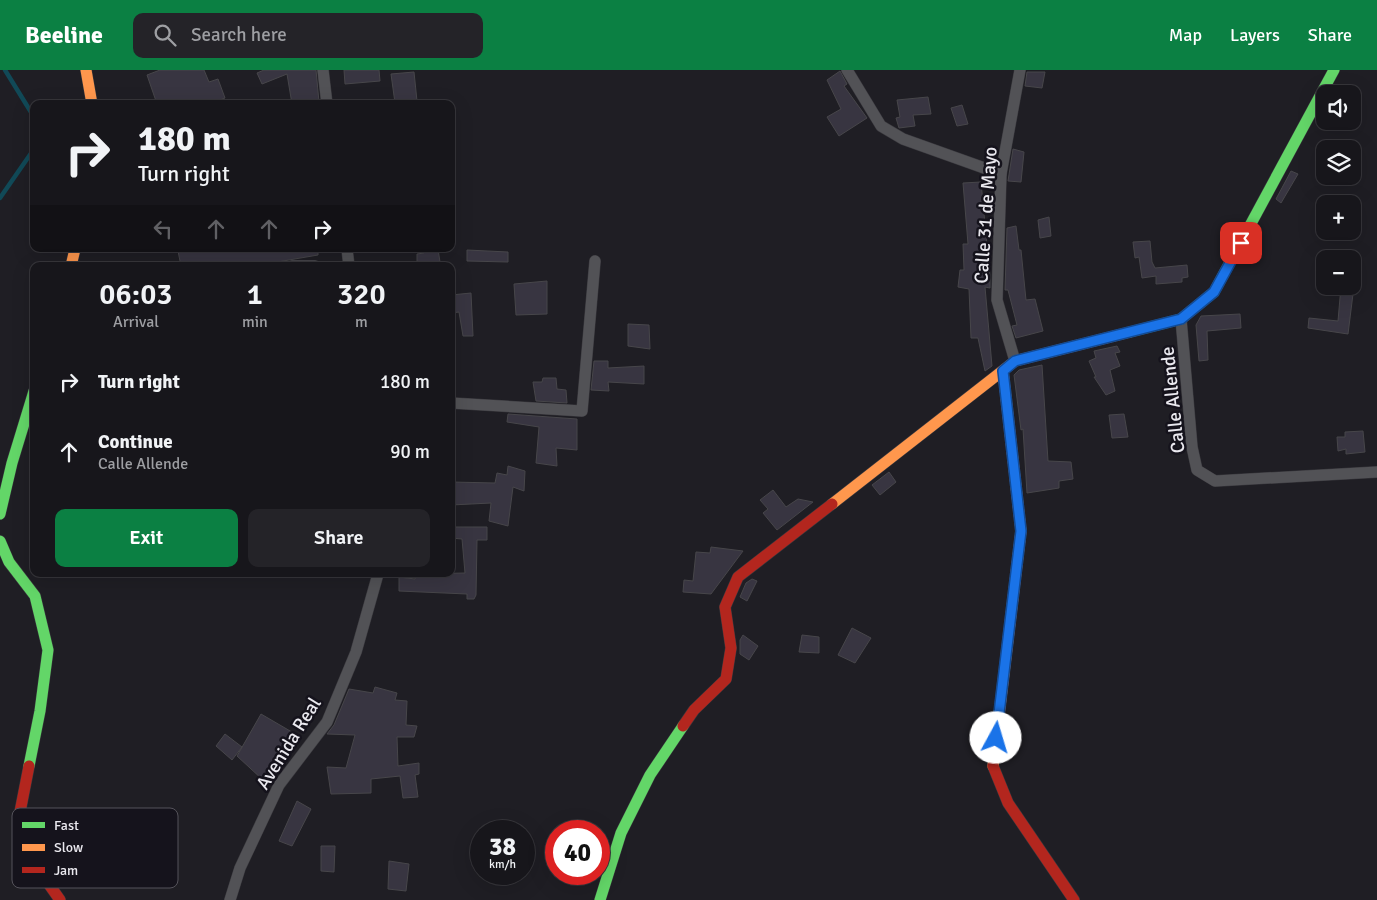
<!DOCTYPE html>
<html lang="en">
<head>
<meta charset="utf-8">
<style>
  :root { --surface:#17161b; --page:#242328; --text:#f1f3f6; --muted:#9e9fa3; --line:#36353a; --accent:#0b8043 }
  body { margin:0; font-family:Signika,sans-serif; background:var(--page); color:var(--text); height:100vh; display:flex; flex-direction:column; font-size:19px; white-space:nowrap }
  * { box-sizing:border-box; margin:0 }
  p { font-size:16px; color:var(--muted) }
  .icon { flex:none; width:28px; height:28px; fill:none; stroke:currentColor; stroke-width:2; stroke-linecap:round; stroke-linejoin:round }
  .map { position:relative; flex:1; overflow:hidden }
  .details { position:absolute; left:30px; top:192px; width:425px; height:315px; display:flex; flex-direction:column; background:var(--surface); border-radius:10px; box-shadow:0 5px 20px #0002,0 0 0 1px var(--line) }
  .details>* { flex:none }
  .guide { position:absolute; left:30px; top:30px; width:425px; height:152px; border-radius:10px; box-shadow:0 5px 20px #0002,0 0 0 1px var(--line); background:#17161b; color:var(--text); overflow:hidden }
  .buttons { position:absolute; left:1316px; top:15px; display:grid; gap:10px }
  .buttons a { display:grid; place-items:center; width:45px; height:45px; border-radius:10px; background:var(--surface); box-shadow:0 5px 20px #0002,0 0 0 1px var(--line); font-size:25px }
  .speed { position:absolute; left:470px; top:750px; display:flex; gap:10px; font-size:25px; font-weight:700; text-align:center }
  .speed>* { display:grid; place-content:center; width:65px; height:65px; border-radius:50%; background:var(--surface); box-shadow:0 5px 20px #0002,0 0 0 1px var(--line); line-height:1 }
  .speed small { font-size:12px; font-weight:400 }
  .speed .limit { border:8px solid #d22; background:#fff; color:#111 }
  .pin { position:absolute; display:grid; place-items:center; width:42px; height:42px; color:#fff; margin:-21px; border-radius:10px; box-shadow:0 2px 8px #0006 }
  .me { position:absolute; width:55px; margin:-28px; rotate:6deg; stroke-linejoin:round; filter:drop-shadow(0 0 4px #0008) }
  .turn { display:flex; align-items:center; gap:18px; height:105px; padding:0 25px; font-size:22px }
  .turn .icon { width:65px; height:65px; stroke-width:2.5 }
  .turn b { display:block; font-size:35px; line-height:42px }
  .lanes { display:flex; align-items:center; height:48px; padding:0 25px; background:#0003; justify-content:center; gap:25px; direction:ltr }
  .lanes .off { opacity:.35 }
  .eta { display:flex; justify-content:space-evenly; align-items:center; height:85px; text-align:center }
  .eta b { font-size:30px; font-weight:600; line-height:35px }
  .primary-button { display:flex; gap:10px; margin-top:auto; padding:10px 25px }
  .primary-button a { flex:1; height:58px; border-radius:10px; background:var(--accent); color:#fff; font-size:20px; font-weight:600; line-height:58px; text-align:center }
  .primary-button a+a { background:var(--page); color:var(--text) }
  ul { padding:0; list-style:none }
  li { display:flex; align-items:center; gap:15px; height:70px; padding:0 25px }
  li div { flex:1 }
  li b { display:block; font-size:19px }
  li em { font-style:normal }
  header { display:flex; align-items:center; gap:30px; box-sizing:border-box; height:70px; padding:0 25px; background:var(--accent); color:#fff }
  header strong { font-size:24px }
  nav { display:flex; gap:28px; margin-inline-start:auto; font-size:18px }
  .search { width:350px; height:45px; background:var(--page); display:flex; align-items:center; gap:12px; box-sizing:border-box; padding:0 18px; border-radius:10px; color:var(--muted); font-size:19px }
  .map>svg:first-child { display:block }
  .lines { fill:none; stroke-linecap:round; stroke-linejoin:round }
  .stream { stroke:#114957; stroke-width:4.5 }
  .building { fill:#383541; stroke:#47464a }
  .street-casing { stroke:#3a393e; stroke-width:12 }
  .fast-casing { stroke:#3a393e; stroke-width:12 }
  .slow-casing { stroke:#3a393e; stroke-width:12 }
  .jam-casing { stroke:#3a393e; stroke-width:12 }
  .street { stroke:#525256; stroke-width:11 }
  .fast { stroke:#63d668; stroke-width:11 }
  .slow { stroke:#ff974d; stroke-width:11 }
  .jam { stroke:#b3261e; stroke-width:11 }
  .route-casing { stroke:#114b97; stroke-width:12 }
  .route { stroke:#1a73e8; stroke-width:9 }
  .labels { text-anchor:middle; stroke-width:5; stroke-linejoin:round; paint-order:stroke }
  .street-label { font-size:19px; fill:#eae9ef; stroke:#15131c }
  .key { fill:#15131c; stroke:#55535b; stroke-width:1 }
  .key-label { font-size:14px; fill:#eae9ef }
</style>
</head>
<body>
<header>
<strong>Beeline</strong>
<div class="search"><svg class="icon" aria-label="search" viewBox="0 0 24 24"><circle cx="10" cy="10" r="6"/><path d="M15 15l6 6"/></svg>Search here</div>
<nav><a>Map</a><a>Layers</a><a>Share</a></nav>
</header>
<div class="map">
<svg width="1377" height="830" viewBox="0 0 1377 830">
  <rect width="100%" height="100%" fill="#1f1e24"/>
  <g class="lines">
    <g class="stream">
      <polyline points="5,0 34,47"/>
      <polyline points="0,128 34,79"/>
    </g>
  </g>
  <g class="building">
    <polygon points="160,0 204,0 209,12 218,9 225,28 210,34 157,34 147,5"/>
    <polygon points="264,0 316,0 319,32 292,34 287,4 262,14 257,3"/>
    <polygon points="344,0 379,0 380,11 345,14"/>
    <polygon points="840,1 847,14 844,16 867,48 839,66 827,47 841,39 827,10"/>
    <polygon points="414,2 417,31 395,33 391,4"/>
    <polygon points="1027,2 1045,2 1042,18 1025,16"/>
    <polygon points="928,27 931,44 913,45 915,56 899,58 896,48 900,47 897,30"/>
    <polygon points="962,35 968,54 957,56 951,38"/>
    <polygon points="1013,79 1024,82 1021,112 1008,111"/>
    <polygon points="1291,101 1298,104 1281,133 1276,129"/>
    <polygon points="981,112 990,207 990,218 985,217 992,296 985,301 978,268 971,268 969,219 958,217 960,200 964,200 963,174 968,174 963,113"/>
    <polygon points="1049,147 1051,166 1040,168 1038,150"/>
    <polygon points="1016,156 1019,180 1021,180 1026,230 1035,229 1043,261 1016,268 1012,256 1017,255 1008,220 1005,220 1007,158"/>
    <polygon points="1150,171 1152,192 1155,198 1187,195 1188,207 1182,208 1182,212 1156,214 1156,206 1142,208 1139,187 1135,188 1133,172"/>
    <polygon points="185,179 318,179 318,185 254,196 181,196 178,181"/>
    <polygon points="424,179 438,179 440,192 429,194 429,196 417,196 417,184 424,183"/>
    <polygon points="467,180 508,182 508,192 467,191"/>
    <polygon points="547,211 547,244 516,245 514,214"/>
    <polygon points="1341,216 1354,216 1348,264 1308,258 1309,248 1338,251"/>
    <polygon points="471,223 473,266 463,266 459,242 451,243 451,225"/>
    <polygon points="1240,244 1241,258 1207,261 1208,290 1199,291 1196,255 1201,246"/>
    <polygon points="628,254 649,255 650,279 628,276"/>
    <polygon points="1117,276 1120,282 1115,283 1120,296 1110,300 1115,321 1106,325 1094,307 1096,307 1089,291 1096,288 1094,281"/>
    <polygon points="594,291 608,291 608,298 644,296 644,314 608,312 609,321 591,320"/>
    <polygon points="1042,295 1048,391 1071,392 1073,409 1059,411 1059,418 1027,423 1023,359 1021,360 1014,305 1019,300"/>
    <polygon points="543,308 556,308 557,319 566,320 567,333 536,331 533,312 542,312"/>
    <polygon points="508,344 577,349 577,380 556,378 557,396 536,393 539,357 507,352"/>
    <polygon points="1124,344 1128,367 1112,368 1109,345"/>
    <polygon points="1363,361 1365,382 1346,384 1346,379 1338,381 1337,367 1345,367 1345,362"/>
    <polygon points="508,396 525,401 524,421 513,417 508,456 489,451 491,433 451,435 451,412 495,413 497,403 507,405"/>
    <polygon points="889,402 896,412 880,425 872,415"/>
    <polygon points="773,420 786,437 798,429 813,432 777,460 763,443 768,439 760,430"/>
    <polygon points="451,457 487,457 487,470 477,470 476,525 474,529 467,529 467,524 399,521 399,507 415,509 416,504 465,503 462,469 451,468"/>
    <polygon points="711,477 743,481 711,524 683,522 684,510 693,511 696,482 710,483"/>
    <polygon points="752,509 757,511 747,531 740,527 746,513"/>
    <polygon points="852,558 871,568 855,593 838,585"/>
    <polygon points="743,565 758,576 749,590 740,584 740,570"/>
    <polygon points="802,565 819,567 819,583 799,582"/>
    <polygon points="375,617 397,623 395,630 407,631 406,655 417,656 414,667 397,667 398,696 419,693 419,704 415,705 418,727 403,728 400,706 371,709 371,723 331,724 327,697 346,698 355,665 327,664 334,655 349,619 373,623"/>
    <polygon points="261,644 297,665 263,710 237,686"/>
    <polygon points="225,664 242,677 232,690 216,676"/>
    <polygon points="297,731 311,739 292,776 279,771"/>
    <polygon points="321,776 335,776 334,802 321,801"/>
    <polygon points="389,791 409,794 406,821 388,819"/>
  </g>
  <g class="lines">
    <defs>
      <g id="street">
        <polyline points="323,0 327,34"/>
        <polyline points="847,0 881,56 903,69 1001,104"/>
        <polyline points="347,179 349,196"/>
        <polyline points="292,196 315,196"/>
        <polyline points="1181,249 1192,377 1197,400 1215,411 1377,402"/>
        <polyline points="1015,291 997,230 1001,104 1020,0"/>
        <polyline points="451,333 582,341 595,191"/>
        <polyline points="230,830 240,798 279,715 327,652 356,582 378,504"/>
      </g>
      <g id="fast">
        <polyline points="1130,262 1181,249 1214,222 1334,0"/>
        <polyline points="0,444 12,393 34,321"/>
        <polyline points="0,471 9,492 35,526 48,580 40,641 29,696"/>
        <polyline points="600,830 621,763 650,705 683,656"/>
      </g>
      <g id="slow">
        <polyline points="86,0 92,34"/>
        <polyline points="71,196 75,179"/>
        <polyline points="832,434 1015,291 1130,262"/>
        <polyline points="993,696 1021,461 1003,301"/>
      </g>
      <g id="jam">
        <polyline points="683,656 694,640 726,609 731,578 725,537 738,507 832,434"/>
        <polyline points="29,696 20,742 29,786 60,830"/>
        <polyline points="993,696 1008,733 1074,830"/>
      </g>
    </defs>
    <use href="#street" class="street-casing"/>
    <use href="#fast" class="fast-casing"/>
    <use href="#slow" class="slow-casing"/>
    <use href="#jam" class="jam-casing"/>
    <use href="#street" class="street"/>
    <use href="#fast" class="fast"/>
    <use href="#slow" class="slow"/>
    <use href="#jam" class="jam"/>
  </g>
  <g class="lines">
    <defs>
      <polyline id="route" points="996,668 1021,461 1003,301 1015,291 1181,249 1214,222 1241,173"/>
    </defs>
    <use href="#route" class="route-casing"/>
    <use href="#route" class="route"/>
  </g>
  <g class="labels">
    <g class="street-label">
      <text transform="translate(985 145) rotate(-86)" y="7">Calle 31 de Mayo</text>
      <text transform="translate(1172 330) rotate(-96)" y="7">Calle Allende</text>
      <text transform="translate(288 673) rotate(-58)" y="7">Avenida Real</text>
    </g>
  </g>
  <rect x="12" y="738" width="166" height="80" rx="8" class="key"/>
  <rect x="22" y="752" width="23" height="6" fill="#63d668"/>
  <rect x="22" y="774" width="23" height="7" fill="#ff974d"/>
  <rect x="22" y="797" width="23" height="6" fill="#b3261e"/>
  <g class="key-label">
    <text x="54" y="760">Fast</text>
    <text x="54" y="782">Slow</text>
    <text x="54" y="805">Jam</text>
  </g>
</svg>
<div class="buttons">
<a><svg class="icon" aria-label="sound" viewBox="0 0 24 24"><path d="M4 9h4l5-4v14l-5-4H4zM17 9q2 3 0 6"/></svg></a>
<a><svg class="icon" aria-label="layers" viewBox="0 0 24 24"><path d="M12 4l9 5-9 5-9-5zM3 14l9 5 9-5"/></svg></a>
<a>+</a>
<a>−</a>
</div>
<div class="speed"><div>38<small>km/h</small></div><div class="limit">40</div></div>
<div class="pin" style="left:1241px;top:173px;background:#d93025"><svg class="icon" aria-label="arrive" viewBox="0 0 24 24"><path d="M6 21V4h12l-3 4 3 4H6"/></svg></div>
<svg class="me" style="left:996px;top:668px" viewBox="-20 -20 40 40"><circle r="19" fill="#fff"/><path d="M0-13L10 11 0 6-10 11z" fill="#1a73e8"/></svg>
<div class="guide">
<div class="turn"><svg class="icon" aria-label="right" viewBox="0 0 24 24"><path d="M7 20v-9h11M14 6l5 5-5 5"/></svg><div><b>180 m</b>Turn right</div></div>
<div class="lanes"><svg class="icon off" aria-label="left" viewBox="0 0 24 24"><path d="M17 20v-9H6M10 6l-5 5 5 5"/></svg><svg class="icon off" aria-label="ahead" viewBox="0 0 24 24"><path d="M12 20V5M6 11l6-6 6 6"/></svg><svg class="icon off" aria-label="ahead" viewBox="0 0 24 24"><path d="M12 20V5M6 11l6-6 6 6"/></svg><svg class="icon" aria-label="right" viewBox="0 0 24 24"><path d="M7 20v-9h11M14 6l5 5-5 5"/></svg></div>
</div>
<section class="details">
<div class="eta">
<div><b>06:03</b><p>Arrival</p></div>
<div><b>1</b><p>min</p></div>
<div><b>320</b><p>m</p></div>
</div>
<ul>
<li><svg class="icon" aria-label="right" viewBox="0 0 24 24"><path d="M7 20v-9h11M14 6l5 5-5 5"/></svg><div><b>Turn right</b></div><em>180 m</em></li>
<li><svg class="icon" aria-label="ahead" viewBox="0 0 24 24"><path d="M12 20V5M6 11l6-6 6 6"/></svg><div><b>Continue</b><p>Calle Allende</p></div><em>90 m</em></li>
</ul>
<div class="primary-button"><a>Exit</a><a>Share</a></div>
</section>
</div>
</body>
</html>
